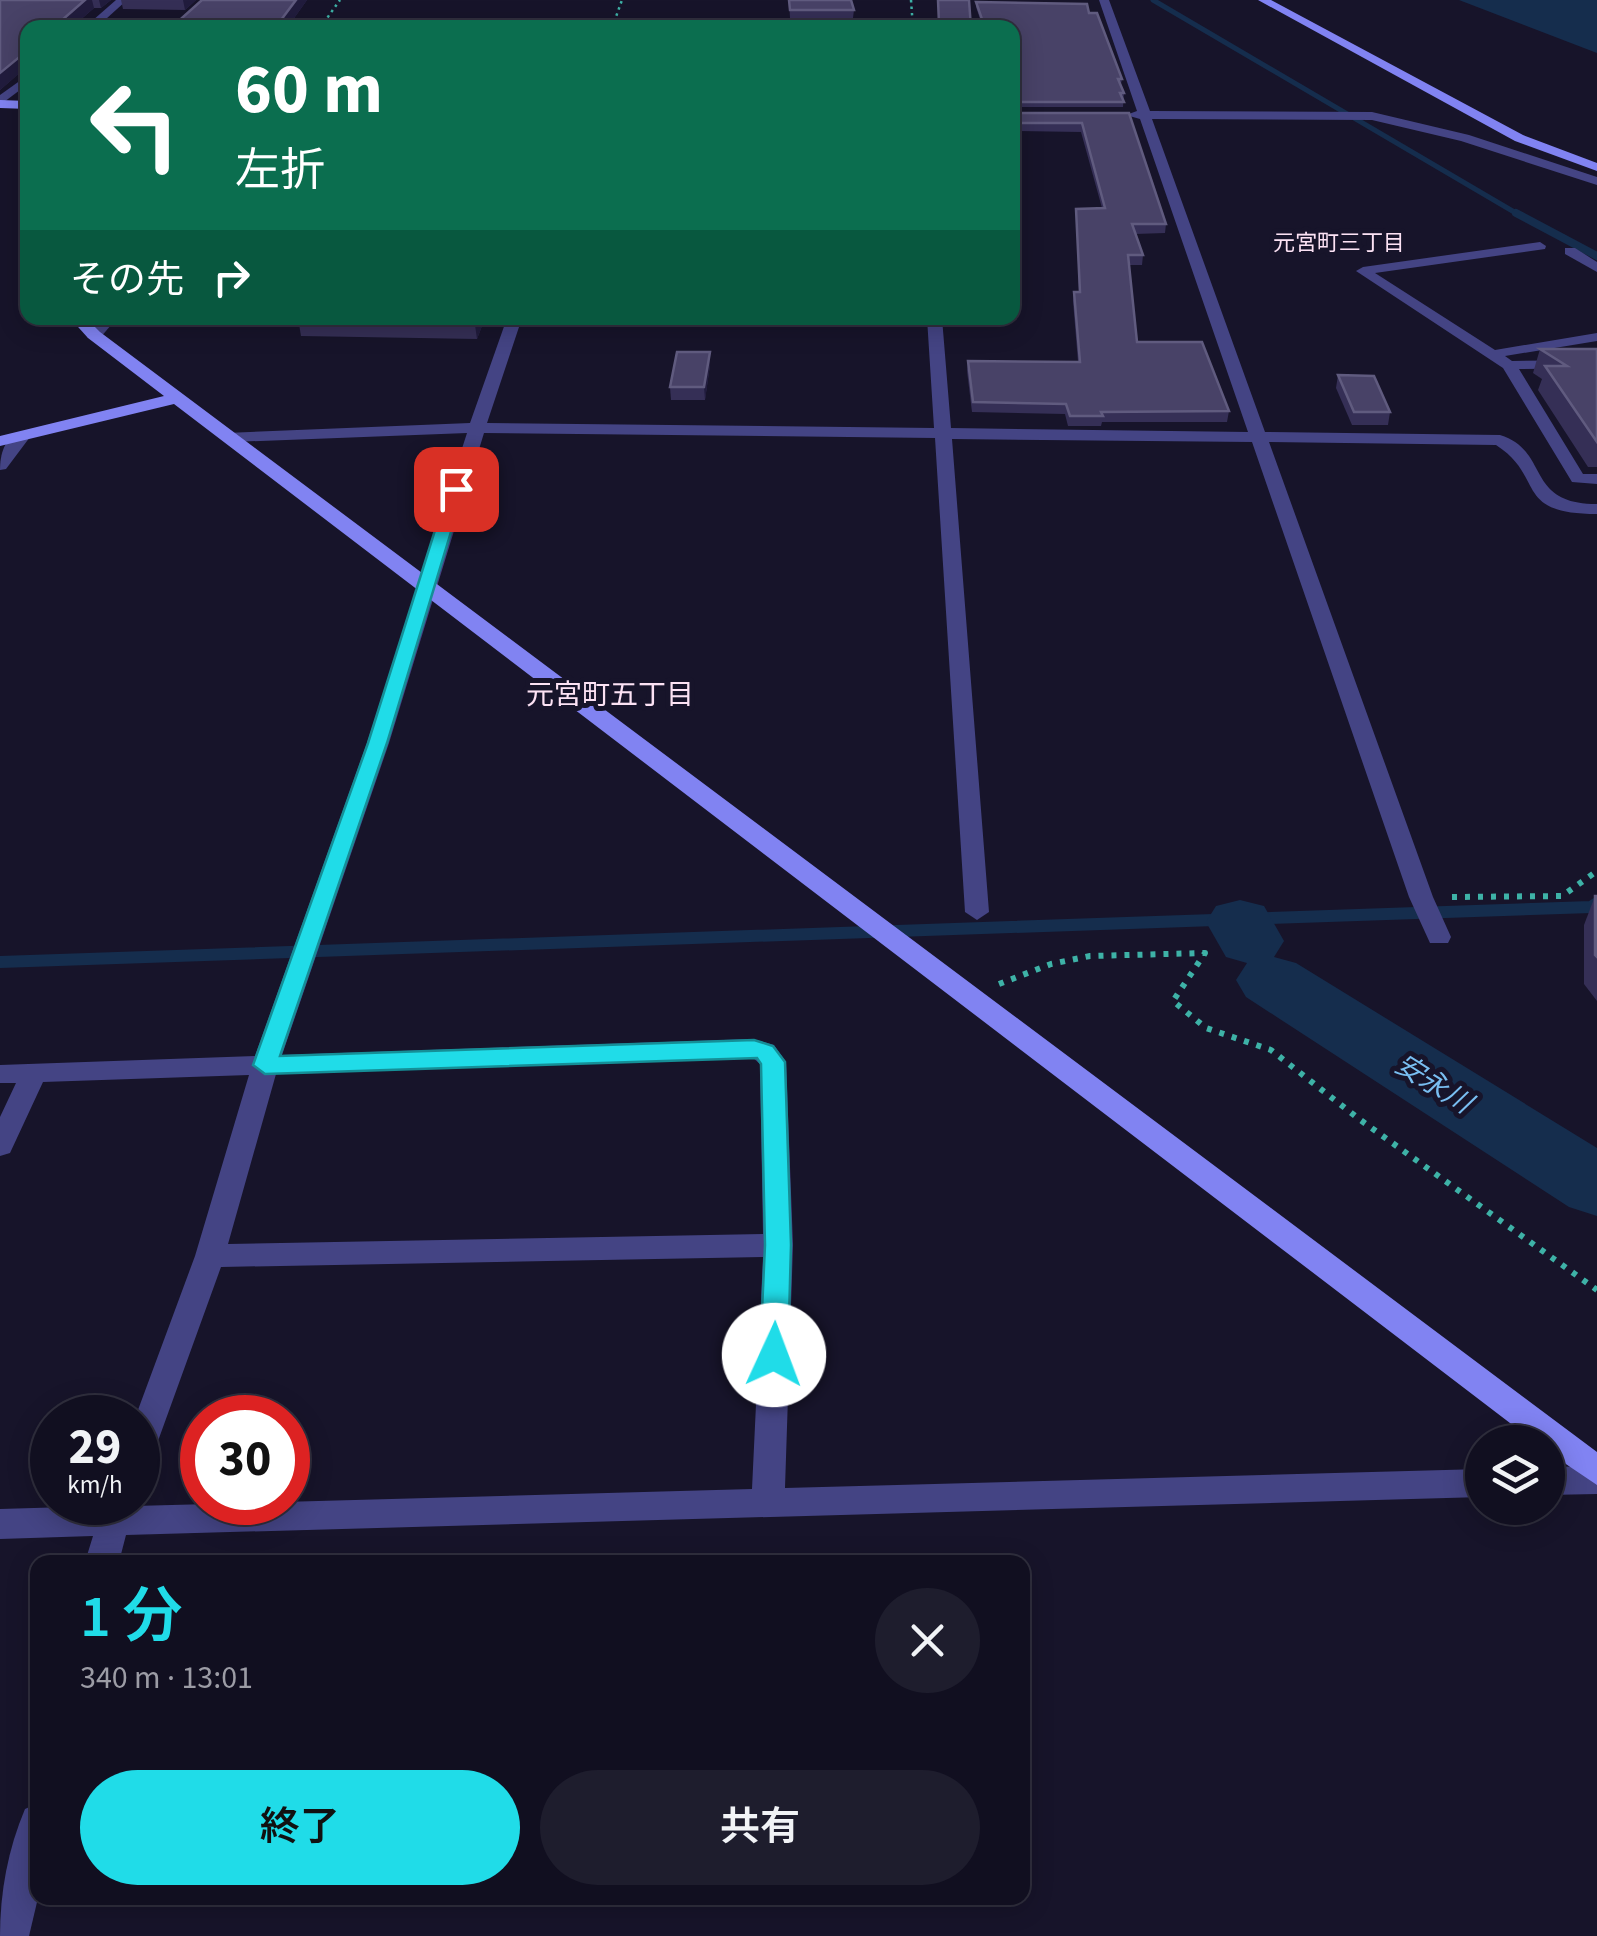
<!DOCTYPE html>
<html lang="ja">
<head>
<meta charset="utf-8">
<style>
  :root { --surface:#110f20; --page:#1e1d2d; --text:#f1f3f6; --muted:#9c9ca5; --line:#302f3e; --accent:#20dce8 }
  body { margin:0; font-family:"Source Sans 3","Noto Sans JP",sans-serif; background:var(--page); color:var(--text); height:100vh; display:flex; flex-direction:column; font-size:38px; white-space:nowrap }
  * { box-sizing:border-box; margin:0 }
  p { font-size:32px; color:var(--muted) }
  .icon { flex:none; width:55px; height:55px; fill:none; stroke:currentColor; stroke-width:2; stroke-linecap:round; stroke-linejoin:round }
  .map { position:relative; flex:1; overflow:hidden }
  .side { position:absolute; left:30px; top:1555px; width:1000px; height:350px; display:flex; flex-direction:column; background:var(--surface); border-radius:20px; box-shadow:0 5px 25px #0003,0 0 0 2px var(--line) }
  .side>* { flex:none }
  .top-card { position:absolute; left:20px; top:20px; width:1000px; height:305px; border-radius:20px; box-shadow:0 5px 25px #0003,0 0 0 2px var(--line); background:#0b6e4f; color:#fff; overflow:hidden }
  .buttons { position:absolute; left:1465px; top:1425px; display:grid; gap:20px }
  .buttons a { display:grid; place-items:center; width:100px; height:100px; border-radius:50%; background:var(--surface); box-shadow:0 5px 25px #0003,0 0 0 2px var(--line); font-size:50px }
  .speed { position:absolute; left:30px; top:1395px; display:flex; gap:20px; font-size:50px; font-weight:700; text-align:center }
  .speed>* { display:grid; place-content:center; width:130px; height:130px; border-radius:50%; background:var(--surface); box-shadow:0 5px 25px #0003,0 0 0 2px var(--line); line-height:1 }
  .speed small { font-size:25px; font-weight:400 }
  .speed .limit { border:15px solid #d22; background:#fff; color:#111 }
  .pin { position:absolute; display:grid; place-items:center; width:85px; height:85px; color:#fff; margin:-42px; border-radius:20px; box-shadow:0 5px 15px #0006 }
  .me { position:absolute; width:110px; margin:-55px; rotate:2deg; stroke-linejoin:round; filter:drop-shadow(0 0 8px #0008) }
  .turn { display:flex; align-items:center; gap:35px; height:210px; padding:0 50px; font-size:45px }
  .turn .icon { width:130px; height:130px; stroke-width:2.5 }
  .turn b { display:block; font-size:70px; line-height:85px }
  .then { display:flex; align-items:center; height:95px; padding:0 50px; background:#0003; gap:20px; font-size:38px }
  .round { display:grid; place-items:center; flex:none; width:105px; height:105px; border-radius:52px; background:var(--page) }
  .overview { display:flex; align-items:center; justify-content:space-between; height:170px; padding:0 50px }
  h1 { font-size:60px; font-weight:600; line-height:75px; color:var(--accent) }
  .action { display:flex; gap:20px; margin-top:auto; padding:20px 50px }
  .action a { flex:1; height:115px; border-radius:60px; background:var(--accent); color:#111; font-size:40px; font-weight:600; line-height:115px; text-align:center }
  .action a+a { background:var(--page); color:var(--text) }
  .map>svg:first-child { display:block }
  .water { fill:#152d4d }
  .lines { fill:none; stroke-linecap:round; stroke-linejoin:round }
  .stream-far2 { stroke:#152d4d; stroke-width:5 }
  .stream-far1 { stroke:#152d4d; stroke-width:8 }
  .stream { stroke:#152d4d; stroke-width:12 }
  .river { fill:#152d4d; fill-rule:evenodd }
  .path-far1 { stroke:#3eb2a7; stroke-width:2.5; stroke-dasharray:2.5 4; stroke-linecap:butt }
  .path { stroke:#3eb2a7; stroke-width:6; stroke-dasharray:5 8; stroke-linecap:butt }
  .lane { fill:#444484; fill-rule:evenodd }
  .street { fill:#444484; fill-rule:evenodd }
  .secondary { fill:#8183f2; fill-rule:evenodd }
  .wall { fill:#352f56 }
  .shaded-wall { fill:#211c3d }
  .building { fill:#484267; stroke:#605b7f; stroke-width:2.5 }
  .route { fill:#20dce8; stroke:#158f97; stroke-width:2.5 }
  .labels { text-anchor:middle; stroke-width:10; stroke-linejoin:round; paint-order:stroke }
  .far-neighbourhood-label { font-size:22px; fill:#fce2f4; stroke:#17142a }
  .neighbourhood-label { font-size:28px; fill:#fce2f4; stroke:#17142a }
  .water-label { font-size:28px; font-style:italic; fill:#79bef1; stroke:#17142a }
</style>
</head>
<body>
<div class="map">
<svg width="1597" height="1936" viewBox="0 0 1597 1936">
  <rect width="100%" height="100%" fill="#17142a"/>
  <polygon class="water" points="1459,0 1597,0 1597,53"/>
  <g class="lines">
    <polyline class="stream-far2" points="1153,0 1521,216"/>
    <polyline class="stream-far1" points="1516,213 1597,256"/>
    <polyline class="stream" points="0,962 1591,907 1597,903"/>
    <polygon class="river" points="1240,900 1264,906 1284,941 1274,957 1296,963 1597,1148 1597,1216 1569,1207 1246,997 1236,980 1247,963 1226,957 1206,922 1216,906"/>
    <g class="path-far1">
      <polyline points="911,0 913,28"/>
      <polyline points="320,28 340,0"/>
      <polyline points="612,28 622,0"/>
    </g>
    <g class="path">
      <polyline points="1452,897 1562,896 1597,871"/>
      <polyline points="999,984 1051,964 1090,956 1205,953 1173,1001 1206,1028 1271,1050 1359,1119 1597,1290"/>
    </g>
    <g class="lane">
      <polygon points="1540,242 1546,246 1545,249 1375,273 1495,350 1597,333 1597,341 1505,356 1512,361 1597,360 1597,368 1519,369 1583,474 1597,474 1597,484 1572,482 1503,368 1356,271 1363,267"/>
      <polygon points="1565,248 1575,248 1597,262 1597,272 1565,254"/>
    </g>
    <g class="street">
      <polygon points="116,0 127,0 96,28 84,28"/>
      <path d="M1099,0H1109L1150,111L1372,112L1469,135L1597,177V185L1461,141L1372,120L1152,119L1265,432L1500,435C1551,451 1524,504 1597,504V514C1512,514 1546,477 1496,445L1269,442L1433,897L1451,937L1448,943H1430L1409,897L1252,442L952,439L989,912L977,920L965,912L935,438L484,433L389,743L282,1055L753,1039L774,1045L786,1062L793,1245L785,1488L1482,1469V1497L126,1535L119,1562H85L93,1536L0,1539V1509L101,1506L102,1502H135L134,1506L752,1489L763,1257L221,1267L154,1452L149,1462L138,1466L135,1418L195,1256L249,1075L43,1082L10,1153L0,1156V1117L16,1083H0V1065L255,1056L367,743L467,433L232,442L223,437L226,433L470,423L507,318H522L487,423L934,428L927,318H942L951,428L1248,432L1140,119L1126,115L1137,111ZM752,1057L760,1064L763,1234L228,1244L276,1074Z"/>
      <polygon points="28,75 28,84 0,105 0,95"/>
      <polygon points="101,318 117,318 100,338 88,338 86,335"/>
      <path d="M21,432L30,437L6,469L0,470C0,455 4,437 21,432Z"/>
      <polygon points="1597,1466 1597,1494 1548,1495 1548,1467"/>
      <path d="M38,1803V1898L29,1936H0C0,1892 8,1849 25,1809Z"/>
    </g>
    <g class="secondary">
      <polygon points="1258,0 1271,0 1523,135 1597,163 1597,171 1515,141"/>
      <polygon points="0,100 28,101 28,109 0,108"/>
      <polygon points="70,318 86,318 100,332 1597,1452 1597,1485 1548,1452 1548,1442 1535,1442 174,404 0,446 0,436 164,396 88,338"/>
    </g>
  </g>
  <g class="wall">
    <polygon points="0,0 111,0 101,8 94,8 0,90"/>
    <polygon points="121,0 196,0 185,10 123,9"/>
    <polygon points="307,0 287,28 175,28 174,25"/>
    <polygon points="789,0 854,10 853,18 790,18"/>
    <polygon points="976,2 1089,13 1122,79 1121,84 1124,93 1123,107 1012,107 1012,28 983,28 976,7"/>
    <polygon points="1016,113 1129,113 1166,224 1165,233 1135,234 1143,255 1142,265 1129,265 1137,342 1229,411 1227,422 1102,422 1101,426 1068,426 1065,414 972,412 967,371 968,361 1078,362 1073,301 1074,292 1079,292 1076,209 1102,208 1081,132 1018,131 1015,122"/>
    <polygon points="298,318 485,318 477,339 301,336"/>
    <polygon points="1540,349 1597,349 1597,467 1588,467 1538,390 1542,379 1533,373"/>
    <polygon points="710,352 710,365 705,400 671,400 670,387"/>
    <polygon points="1338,375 1390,412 1388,425 1352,425 1336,388"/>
    <polygon points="1595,896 1597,896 1597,1001 1584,984 1584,925"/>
  </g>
  <g class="shaded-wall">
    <polygon points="85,0 92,0 94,8 71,28 53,28"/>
    <polygon points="99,0 111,0 101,8"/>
    <polygon points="183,0 196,0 185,10"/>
    <polygon points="296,0 307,0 287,28 275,28"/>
    <polygon points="28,50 28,66 0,90 0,73"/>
    <polygon points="474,318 485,318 477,339"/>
    <polygon points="710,352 710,365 705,400 704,387"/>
  </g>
  <g class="building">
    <polygon points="0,0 85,0 53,28 28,28 28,50 0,73"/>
    <polygon points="202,0 296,0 275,28 174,25"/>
    <polygon points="789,0 851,0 854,10 790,10"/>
    <polygon points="938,0 969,0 971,28 933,28 933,24 939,24"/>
    <polygon points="976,2 1087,4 1089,13 1097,13 1122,79 1118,79 1124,93 1120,93 1124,102 1012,102 1012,28 985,28"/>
    <polygon points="1016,113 1129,113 1166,224 1132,224 1143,255 1128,255 1137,342 1202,342 1229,411 1101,412 1103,416 1070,416 1066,404 973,402 968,361 1080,362 1074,292 1080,292 1076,209 1105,208 1082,123 1019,123"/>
    <polygon points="1540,349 1597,349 1597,442 1545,366 1567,366"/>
    <polygon points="677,352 710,352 704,387 670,387"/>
    <polygon points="1338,375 1374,376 1390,412 1354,412"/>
    <polygon points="1595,896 1597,896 1597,957 1595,955"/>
  </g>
  <polygon class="route" points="456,484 464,489 387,743 280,1056 754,1040 773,1046 785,1062 791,1245 788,1355 784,1363 774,1366 764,1363 760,1355 765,1245 761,1064 757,1058 265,1074 253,1065 368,743 448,489"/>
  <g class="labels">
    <g class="far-neighbourhood-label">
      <text x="1339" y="250">元宮町三丁目</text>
    </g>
    <g class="neighbourhood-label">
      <text x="610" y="704">元宮町五丁目</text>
    </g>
    <g class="water-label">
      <text transform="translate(1434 1083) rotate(32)" y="10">安永川</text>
    </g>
  </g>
</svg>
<div class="buttons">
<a><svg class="icon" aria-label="layers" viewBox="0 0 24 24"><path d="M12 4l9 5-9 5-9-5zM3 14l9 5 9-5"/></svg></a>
</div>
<div class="speed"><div>29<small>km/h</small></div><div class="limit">30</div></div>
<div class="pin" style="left:456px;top:489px;background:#d93025"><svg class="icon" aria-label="arrive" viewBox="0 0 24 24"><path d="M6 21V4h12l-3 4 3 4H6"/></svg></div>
<svg class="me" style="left:774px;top:1355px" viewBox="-20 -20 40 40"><circle r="19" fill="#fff"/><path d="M0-13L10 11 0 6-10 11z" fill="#20dce8"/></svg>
<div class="top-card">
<div class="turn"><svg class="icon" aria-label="left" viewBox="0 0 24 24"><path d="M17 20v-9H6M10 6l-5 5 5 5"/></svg><div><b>60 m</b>左折</div></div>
<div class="then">その先<svg class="icon" aria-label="right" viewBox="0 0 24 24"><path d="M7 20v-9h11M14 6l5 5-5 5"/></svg></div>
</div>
<section class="side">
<div class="overview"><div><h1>1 分</h1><p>340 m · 13:01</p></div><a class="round"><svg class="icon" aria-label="close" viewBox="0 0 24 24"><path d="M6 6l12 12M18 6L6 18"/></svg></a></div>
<div class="action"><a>終了</a><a>共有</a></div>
</section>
</div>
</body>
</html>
